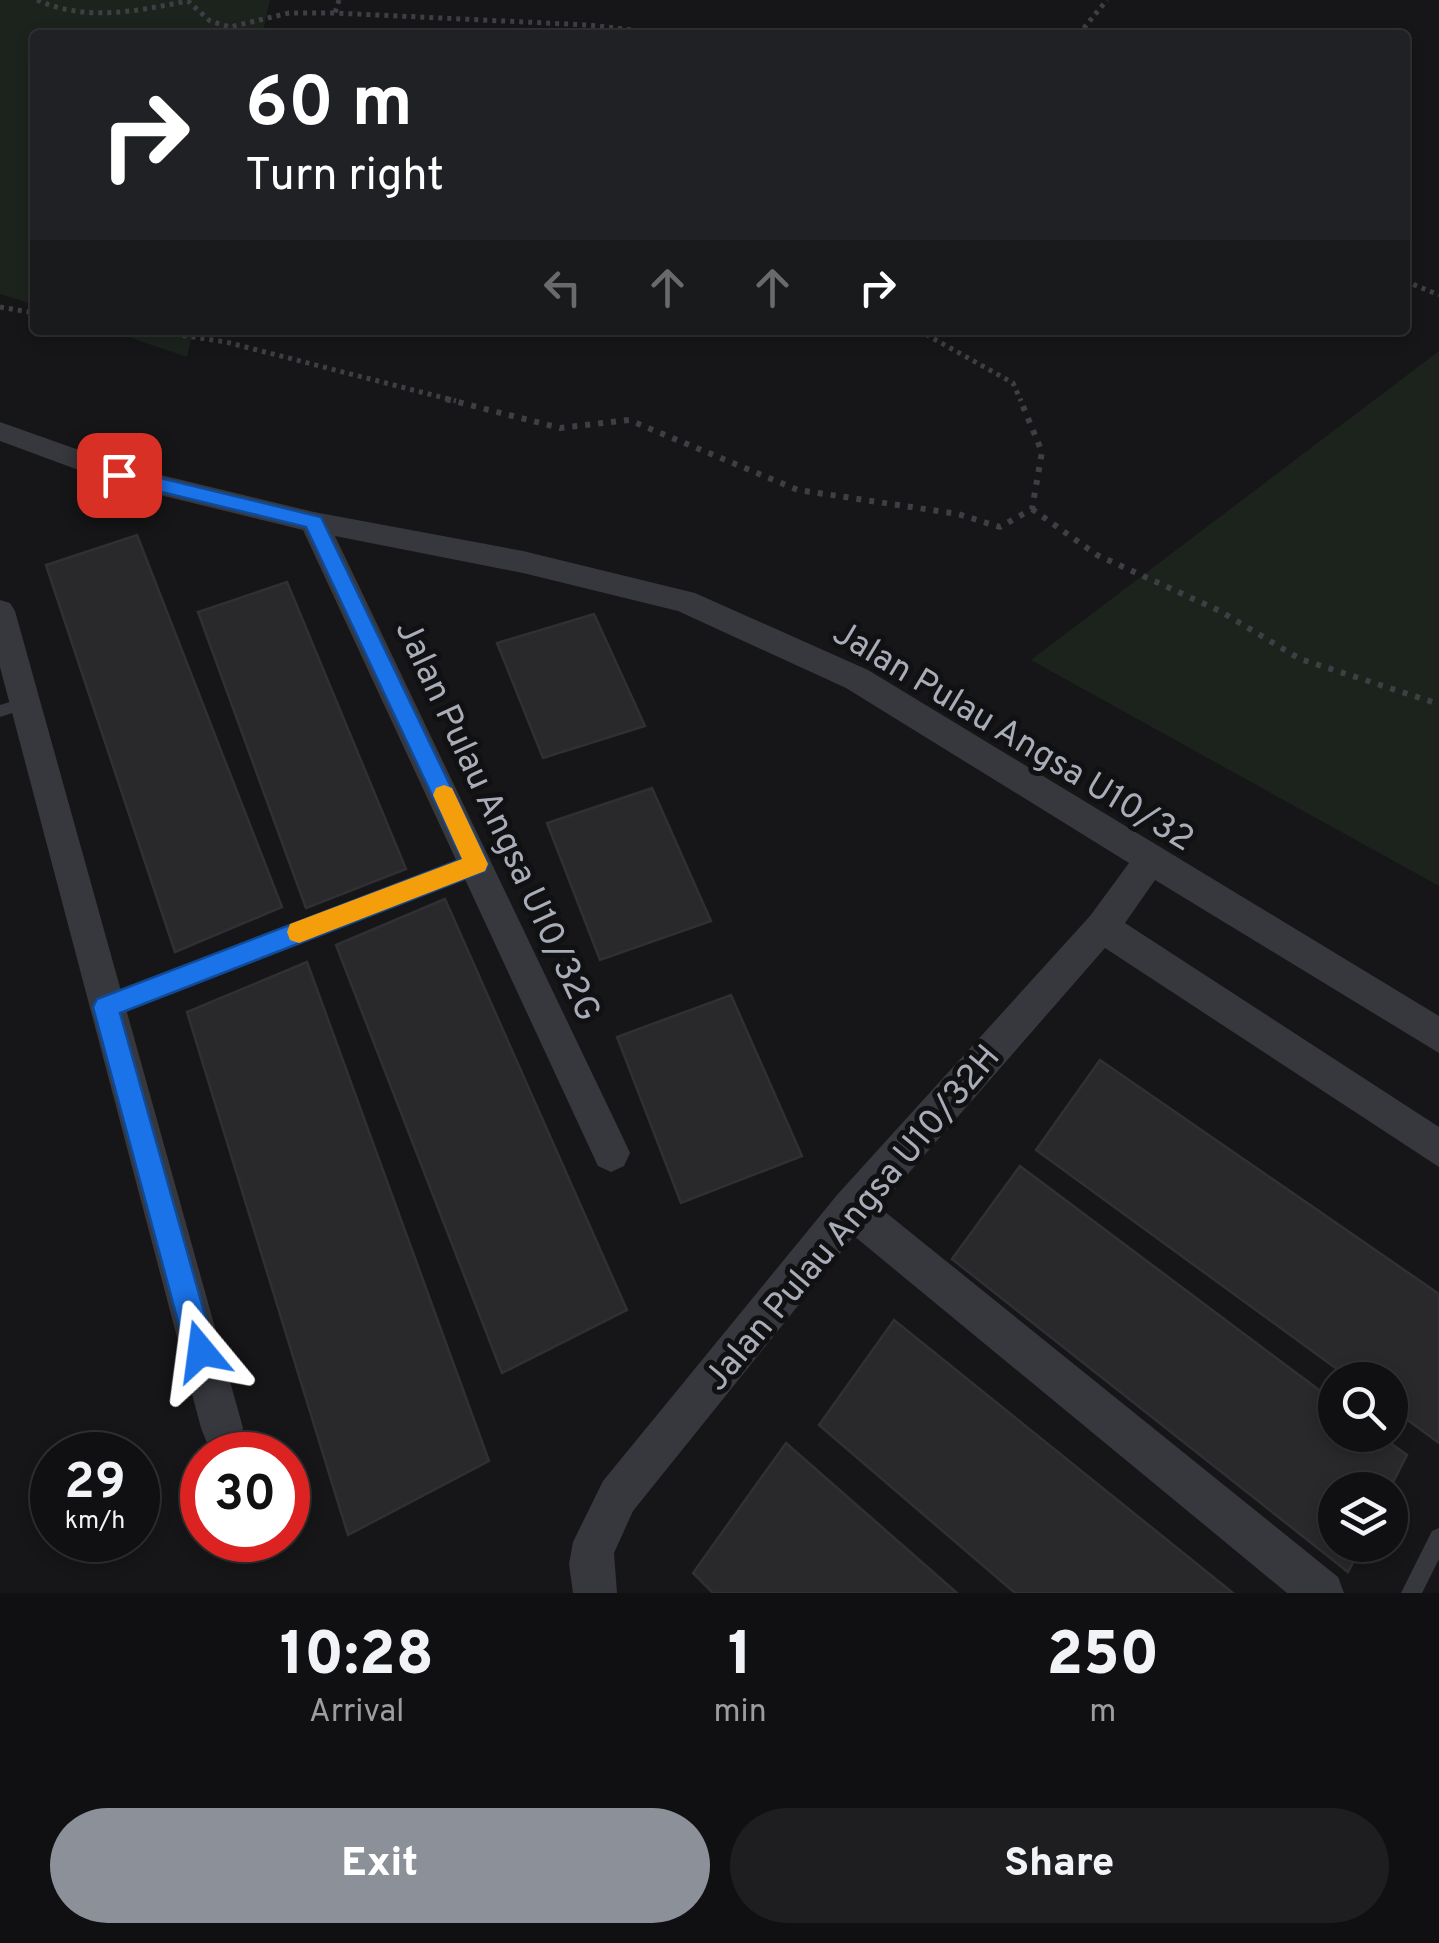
<!DOCTYPE html>
<html lang="en">
<head>
<meta charset="utf-8">
<style>
  :root { --surface:#101012; --page:#1e1e20; --text:#f1f3f6; --muted:#9c9d9f; --line:#303032; --accent:#8c9099 }
  body { margin:0; font-family:Overpass,sans-serif; background:var(--page); color:var(--text); height:100vh; display:flex; flex-direction:column; font-size:38px; white-space:nowrap }
  * { box-sizing:border-box; margin:0 }
  p { font-size:32px; color:var(--muted) }
  .icon { flex:none; width:55px; height:55px; fill:none; stroke:currentColor; stroke-width:2; stroke-linecap:round; stroke-linejoin:round }
  .map { position:relative; height:1593px; overflow:hidden }
  .side { display:flex; flex-direction:column; background:var(--surface); flex:1 }
  .side>* { flex:none }
  .banner { position:absolute; left:30px; top:30px; width:1380px; height:305px; border-radius:10px; box-shadow:0 5px 15px #0003,0 0 0 2px var(--line); background:#202124; color:#fff; overflow:hidden }
  .controls { position:absolute; left:1318px; top:1362px; display:grid; gap:20px }
  .controls a { display:grid; place-items:center; width:90px; height:90px; border-radius:50%; background:var(--surface); box-shadow:0 5px 15px #0003,0 0 0 2px var(--line); font-size:50px }
  .speed { position:absolute; left:30px; top:1432px; display:flex; gap:20px; font-size:50px; font-weight:700; text-align:center }
  .speed>* { display:grid; place-content:center; width:130px; height:130px; border-radius:50%; background:var(--surface); box-shadow:0 5px 15px #0003,0 0 0 2px var(--line); line-height:1 }
  .speed small { font-size:25px; font-weight:400 }
  .speed .limit { border:15px solid #d22; background:#fff; color:#111 }
  .pin { position:absolute; display:grid; place-items:center; width:85px; height:85px; color:#fff; margin:-42px; border-radius:20px; box-shadow:0 5px 15px #0006 }
  .me { position:absolute; width:110px; margin:-55px; rotate:344deg; stroke-linejoin:round; filter:drop-shadow(0 0 8px #0008) }
  .turn { display:flex; align-items:center; gap:35px; height:210px; padding:0 50px; font-size:45px }
  .turn .icon { width:130px; height:130px; stroke-width:2.5 }
  .turn b { display:block; font-size:70px; line-height:85px }
  .lanes { display:flex; align-items:center; height:95px; padding:0 50px; background:#0003; justify-content:center; gap:50px; direction:ltr }
  .lanes .off { opacity:.35 }
  .eta { display:flex; justify-content:space-evenly; align-items:center; height:170px; text-align:center }
  .eta b { font-size:60px; font-weight:800; line-height:70px }
  .cta { display:flex; gap:20px; margin-top:auto; padding:20px 50px }
  .cta a { flex:1; height:115px; border-radius:60px; background:var(--accent); color:#fff; font-size:40px; font-weight:800; line-height:115px; text-align:center }
  .cta a+a { background:var(--page); color:var(--text) }
  .map>svg:first-child { display:block }
  .green { fill:#1c231d }
  .building { fill:#29292c; stroke:#303034; stroke-width:2.5 }
  .lines { fill:none; stroke-linecap:round; stroke-linejoin:round }
  .path-far1 { stroke:#3d3f44; stroke-width:5; stroke-dasharray:4 5; stroke-linecap:butt }
  .path { stroke:#3d3f44; stroke-width:6; stroke-dasharray:5 8; stroke-linecap:butt }
  .service { fill:#37383d; fill-rule:evenodd }
  .minor { fill:#37383d; fill-rule:evenodd }
  .route { fill:#1a73e8; stroke:#114b97; stroke-width:2.5 }
  .slow { fill:#f59e0b }
  .labels { text-anchor:middle; stroke-width:10; stroke-linejoin:round; paint-order:stroke }
  .street-label { font-size:35px; fill:#a8adb8; stroke:#111113 }
</style>
</head>
<body>
<div class="map">
<svg width="1439" height="1593" viewBox="0 0 1439 1593">
  <rect width="100%" height="100%" fill="#161618"/>
  <g class="green">
    <polygon points="0,0 270,0 262,35 35,35 35,305 0,294"/>
    <polygon points="108,330 193,330 187,357"/>
    <polygon points="1439,351 1439,886 1031,660"/>
  </g>
  <g class="building">
    <polygon points="137,535 282,907 175,952 46,565"/>
    <polygon points="287,582 406,869 306,908 198,612"/>
    <polygon points="594,614 645,726 543,758 497,643"/>
    <polygon points="652,788 711,921 600,960 547,823"/>
    <polygon points="445,899 627,1310 502,1373 336,945"/>
    <polygon points="307,962 489,1461 348,1535 187,1012"/>
    <polygon points="731,995 802,1156 681,1203 617,1037"/>
    <polygon points="1100,1060 1439,1294 1439,1443 1390,1407 1390,1380 1352,1380 1036,1150"/>
    <polygon points="1020,1166 1335,1402 1335,1435 1379,1435 1407,1455 1389,1490 1335,1490 1335,1545 1362,1545 1348,1572 952,1259"/>
    <polygon points="894,1320 1233,1593 1015,1593 819,1425"/>
    <polygon points="786,1443 957,1593 713,1593 693,1573"/>
  </g>
  <g class="lines">
    <g class="path-far1">
      <path d="M37,0C87,22 136,11 188,1L210,21L230,27L289,13H335"/>
      <polyline points="339,0 335,13 588,25 677,35"/>
      <polyline points="1078,35 1107,0"/>
      <polyline points="1405,281 1439,295"/>
      <polyline points="0,307 35,313"/>
      <polyline points="147,330 226,342 456,401"/>
      <polyline points="918,330 1013,383 1021,401"/>
    </g>
    <g class="path">
      <polyline points="446,399 560,428 629,420 798,490 958,514 1000,527 1032,509 1042,452 1020,399"/>
      <polyline points="1032,509 1097,555 1220,611 1300,659 1439,704"/>
    </g>
    <g class="service">
      <polygon points="23,698 28,700 30,704 28,708 0,717 0,705"/>
      <polygon points="477,856 482,858 485,863 482,868 105,1015 99,1012 97,1007 99,1002"/>
      <polygon points="1439,1528 1439,1559 1422,1593 1401,1593 1432,1531"/>
    </g>
    <g class="minor">
      <polygon points="0,422 124,466 314,512 523,551 695,593 868,670 1439,1016 1439,1053 1155,880 1125,923 1439,1127 1439,1167 1105,948 879,1207 1338,1577 1344,1593 1287,1593 854,1236 633,1511 614,1553 617,1593 573,1593 569,1564 573,1542 603,1481 837,1195 1090,916 1129,863 846,688 678,611 523,573 335,536 624,1140 630,1153 624,1166 611,1172 598,1166 303,530 119,485 0,441"/>
      <polygon points="0,600 10,603 15,611 243,1428 237,1443 222,1449 207,1443 201,1428 0,667"/>
    </g>
  </g>
  <polygon class="route" points="119,468 321,517 488,864 485,871 120,1013 215,1351 211,1361 201,1366 191,1361 186,1351 93,1007 97,999 462,859 306,527 112,480 112,470"/>
  <polygon class="slow" points="444,785 452,788 488,864 485,871 299,943 290,940 287,932 290,924 462,859 433,795 436,788"/>
  <g class="labels">
    <g class="street-label">
      <text transform="translate(1014 735) rotate(31)" y="12">Jalan Pulau Angsa U10/32</text>
      <text transform="translate(499 820) rotate(65)" y="12">Jalan Pulau Angsa U10/32G</text>
      <text transform="translate(851 1217) rotate(-50)" y="12">Jalan Pulau Angsa U10/32H</text>
    </g>
  </g>
</svg>
<div class="controls">
<a><svg class="icon" aria-label="search" viewBox="0 0 24 24"><circle cx="10" cy="10" r="6"/><path d="M15 15l6 6"/></svg></a>
<a><svg class="icon" aria-label="layers" viewBox="0 0 24 24"><path d="M12 4l9 5-9 5-9-5zM3 14l9 5 9-5"/></svg></a>
</div>
<div class="speed"><div>29<small>km/h</small></div><div class="limit">30</div></div>
<div class="pin" style="left:119px;top:475px;background:#d93025"><svg class="icon" aria-label="arrive" viewBox="0 0 24 24"><path d="M6 21V4h12l-3 4 3 4H6"/></svg></div>
<svg class="me" style="left:201px;top:1351px" viewBox="-20 -20 40 40"><path d="M0-17L14 15 0 8-14 15z" fill="#1a73e8" stroke="#fff" stroke-width="4"/></svg>
<div class="banner">
<div class="turn"><svg class="icon" aria-label="right" viewBox="0 0 24 24"><path d="M7 20v-9h11M14 6l5 5-5 5"/></svg><div><b>60 m</b>Turn right</div></div>
<div class="lanes"><svg class="icon off" aria-label="left" viewBox="0 0 24 24"><path d="M17 20v-9H6M10 6l-5 5 5 5"/></svg><svg class="icon off" aria-label="ahead" viewBox="0 0 24 24"><path d="M12 20V5M6 11l6-6 6 6"/></svg><svg class="icon off" aria-label="ahead" viewBox="0 0 24 24"><path d="M12 20V5M6 11l6-6 6 6"/></svg><svg class="icon" aria-label="right" viewBox="0 0 24 24"><path d="M7 20v-9h11M14 6l5 5-5 5"/></svg></div>
</div>
</div>
<section class="side">
<div class="eta">
<div><b>10:28</b><p>Arrival</p></div>
<div><b>1</b><p>min</p></div>
<div><b>250</b><p>m</p></div>
</div>
<div class="cta"><a>Exit</a><a>Share</a></div>
</section>
</body>
</html>
